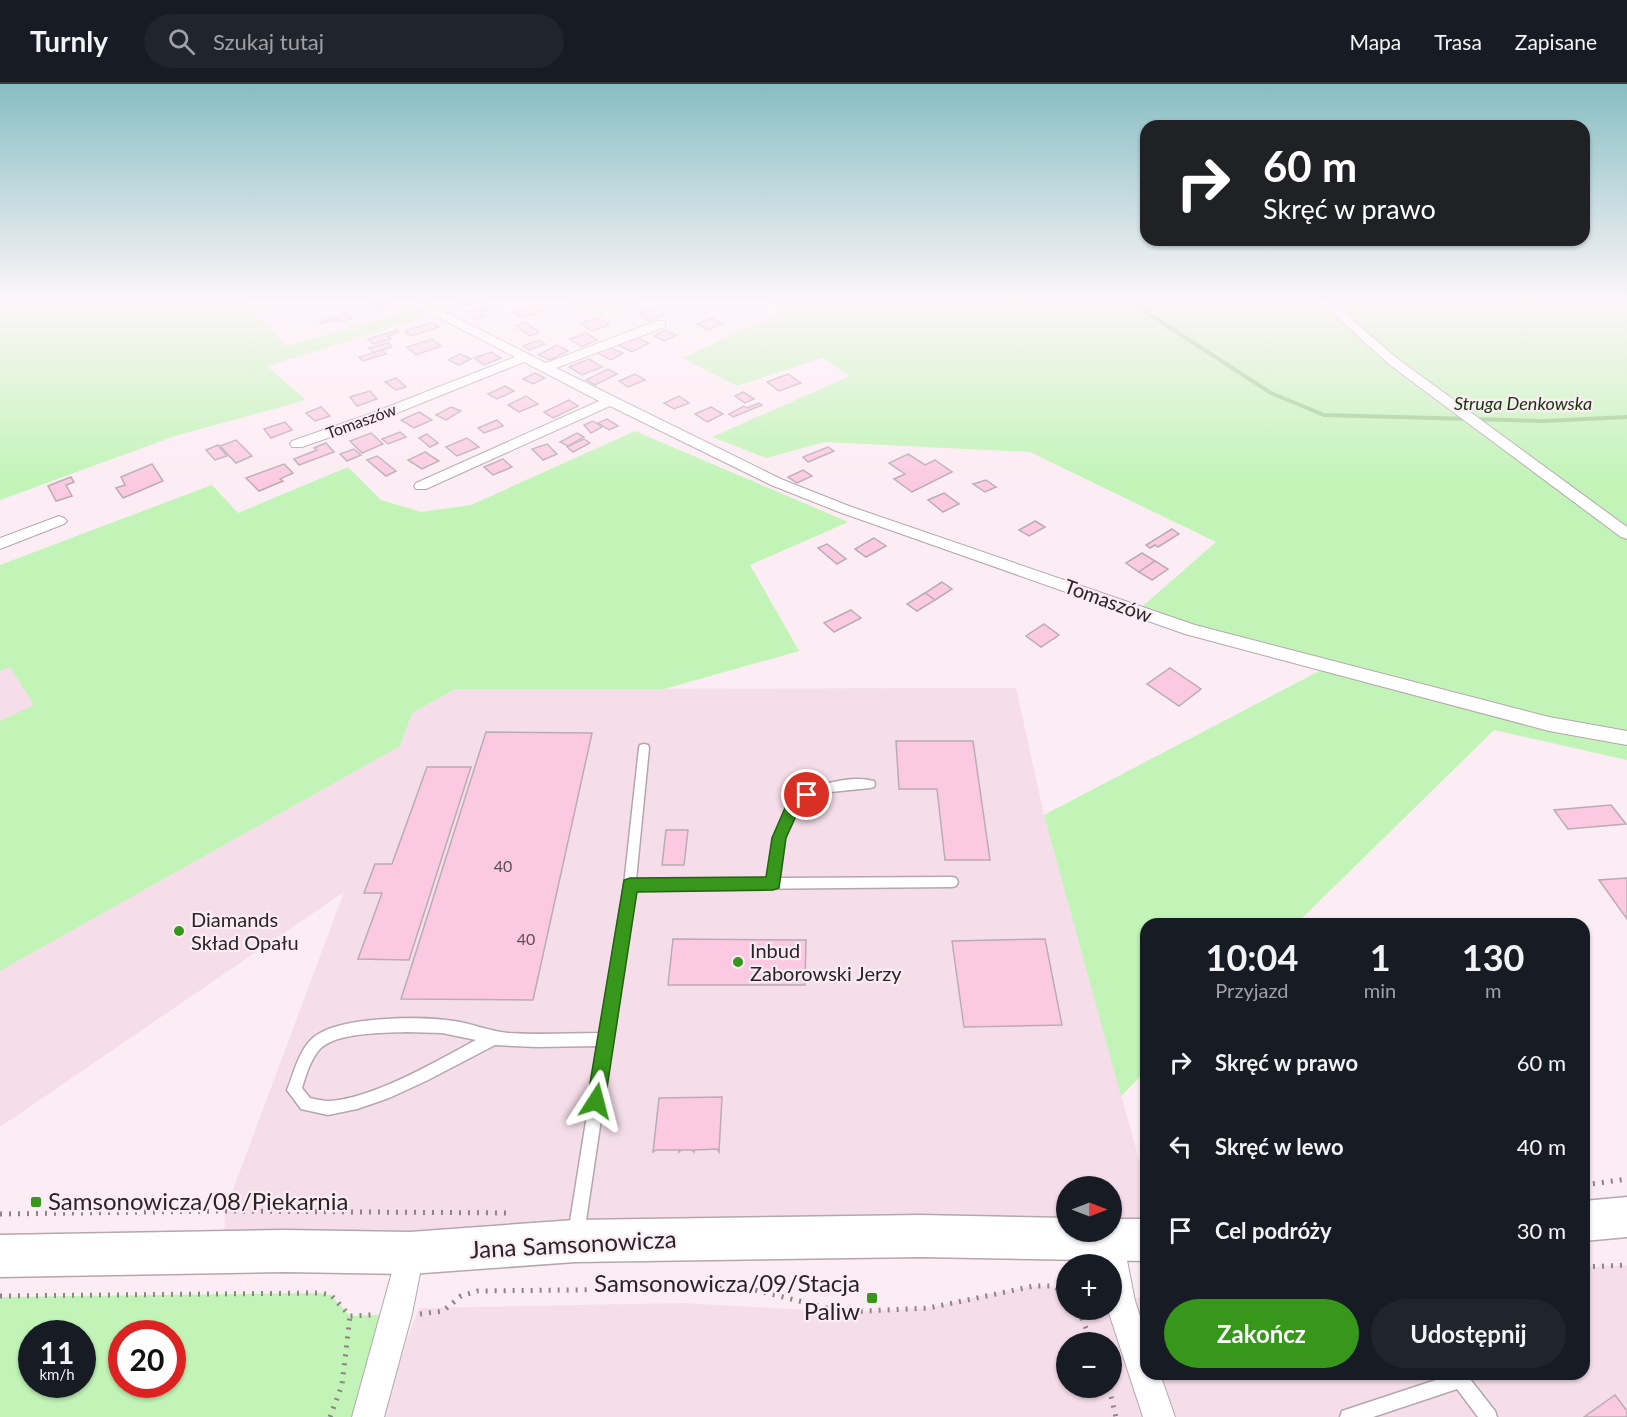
<!DOCTYPE html>
<html lang="pl">
<head>
<meta charset="utf-8">
<style>
  :root { --surface:#171b24; --page:#20242c; --text:#f1f3f6; --muted:#9ea1a6; --line:#363941; --accent:#36971b }
  body { margin:0; font-family:Lato,sans-serif; background:var(--page); color:var(--text); height:100vh; display:flex; flex-direction:column; font-size:22px; white-space:nowrap }
  * { box-sizing:border-box; margin:0 }
  p { font-size:20px; color:var(--muted) }
  .icon { flex:none; width:33px; height:33px; fill:none; stroke:currentColor; stroke-width:2; stroke-linecap:round; stroke-linejoin:round }
  .map { position:relative; flex:1; overflow:hidden }
  .panel { position:absolute; left:1140px; top:834px; width:450px; height:462px; display:flex; flex-direction:column; background:var(--surface); border-radius:18px; box-shadow:0 2px 4px #0004 }
  .panel>* { flex:none }
  .banner { position:absolute; left:1140px; top:36px; width:450px; height:126px; border-radius:18px; box-shadow:0 2px 4px #0004; background:#202124; color:#fff; overflow:hidden }
  .needle { width:39px; rotate:90deg }
  .fabs { position:absolute; left:1056px; top:1092px; display:grid; gap:12px }
  .fabs a { display:grid; place-items:center; width:66px; height:66px; border-radius:50%; background:var(--surface); box-shadow:0 2px 4px #0004; font-size:30px }
  .speed { position:absolute; left:18px; top:1236px; display:flex; gap:12px; font-size:30px; font-weight:700; text-align:center }
  .speed>* { display:grid; place-content:center; width:78px; height:78px; border-radius:50%; background:var(--surface); box-shadow:0 2px 4px #0004; line-height:1 }
  .speed small { font-size:15px; font-weight:400 }
  .speed .limit { border:9px solid #d22; background:#fff; color:#111 }
  .pin { position:absolute; display:grid; place-items:center; width:51px; height:51px; color:#fff; margin:-26px; border:3px solid #fff; border-radius:50%; box-shadow:0 2px 6px #0007 }
  .me { position:absolute; width:66px; margin:-33px; rotate:9deg; stroke-linejoin:round; filter:drop-shadow(0 0 4px #0008) }
  .turn { display:flex; align-items:center; gap:21px; height:126px; padding:0 24px; font-size:27px }
  .turn .icon { width:78px; height:78px; stroke-width:2.5 }
  .turn b { display:block; font-size:42px; line-height:51px }
  .eta { display:flex; justify-content:space-evenly; align-items:center; height:102px; text-align:center }
  .eta b { font-size:36px; font-weight:700; line-height:42px }
  .action { display:flex; gap:12px; margin-top:auto; padding:12px 24px }
  .action a { flex:1; height:69px; border-radius:36px; background:var(--accent); color:#fff; font-size:24px; font-weight:700; line-height:69px; text-align:center }
  .action a+a { background:var(--page); color:var(--text) }
  ul { padding:0; list-style:none }
  li { display:flex; align-items:center; gap:18px; height:84px; padding:0 24px }
  li div { flex:1 }
  li b { display:block; font-size:22px }
  li em { font-style:normal }
  header { display:flex; align-items:center; gap:36px; box-sizing:border-box; height:84px; padding:0 30px; background:var(--surface); border-bottom:2px solid var(--line) }
  header strong { font-size:28px }
  nav { display:flex; gap:33px; margin-inline-start:auto; font-size:21px }
  .search { width:420px; height:54px; background:var(--page); display:flex; align-items:center; gap:15px; box-sizing:border-box; padding:0 21px; border-radius:33px; color:var(--muted); font-size:22px }
  .map>svg:first-child { display:block }
  .built { fill:#f5dee9; fill-rule:evenodd }
  .green { fill:#c1f4b6; fill-rule:evenodd }
  .lines { fill:none; stroke-linecap:round; stroke-linejoin:round }
  .stream { stroke:#97cd8c; stroke-width:4 }
  .building { fill:#fbcae2; stroke:#baacb3; stroke-width:1.5 }
  .lane-casing { stroke:#b5a6ad; stroke-width:3 }
  .street-casing { stroke:#b5a6ad; stroke-width:2 }
  .secondary-casing { stroke:#b5a6ad; stroke-width:3 }
  .path { stroke:#8e8388; stroke-width:5; stroke-dasharray:2 7; stroke-linecap:butt }
  .lane { fill:#fff; fill-rule:evenodd }
  .street { fill:#fff; fill-rule:evenodd }
  .secondary { fill:#fff; fill-rule:evenodd }
  .route { fill:#36971b; stroke:#236212; stroke-width:1.5 }
  .poi-dot { fill:#36971b; stroke:#fcecf3; stroke-width:2 }
  .labels { text-anchor:middle; stroke-width:4.5; stroke-linejoin:round; paint-order:stroke }
  .far-street-label { font-size:16px; fill:#2a2427; stroke:#fcecf3 }
  .number-label { font-size:16px; fill:#5e4e56 }
  .far-water-label { font-size:18px; font-style:italic; fill:#13370b; stroke:#fcecf3 }
  .street-label { font-size:20px; fill:#2a2427; stroke:#fcecf3 }
  .poi-label { font-size:20px; fill:#2a2427; stroke:#fcecf3; text-anchor:start }
  .near-poi-label { font-size:24px; fill:#2a2427; stroke:#fcecf3; text-anchor:start }
  .near-street-label { font-size:24px; fill:#2a2427; stroke:#fcecf3 }
</style>
</head>
<body>
<header>
<strong>Turnly</strong>
<div class="search"><svg class="icon" aria-label="search" viewBox="0 0 24 24"><circle cx="10" cy="10" r="6"/><path d="M15 15l6 6"/></svg>Szukaj tutaj</div>
<nav><a>Mapa</a><a>Trasa</a><a>Zapisane</a></nav>
</header>
<div class="map">
<svg width="1627" height="1333" viewBox="0 0 1627 1333">
  <rect width="100%" height="100%" fill="#fcecf3"/>
  <g class="built">
    <polygon points="10,583 35,622 0,637 0,587"/>
    <path d="M1016,604L1044,731L1146,1101V1155L224,1160L225,1127L344,808L0,1043V887L400,662L412,629L455,605ZM1066,1102H1112V1148H1066Z"/>
    <path d="M1627,1181V1333H377L419,1224L683,1219L843,1228L929,1224L983,1211L1034,1202H1053L1066,1210V1226H1112V1218L1146,1213V1290H1584V1183ZM1066,1258H1112V1304H1066Z"/>
  </g>
  <g class="green">
    <polygon points="0,215 242,215 286,262 412,226 427,233 267,282 306,316 175,352 0,416"/>
    <polygon points="565,215 649,215 597,232"/>
    <polygon points="762,215 1627,215 1627,676 1494,646 1296,840 1146,840 1146,987 1121,1012 1044,731 1327,583 1136,528 1216,458 1030,368 825,358 766,374 712,353 850,292 822,274 737,302 682,274 784,227"/>
    <polygon points="635,347 848,438 750,481 799,567 664,605 455,605 412,629 400,662 0,887 0,637 34,621 10,583 0,587 0,481 212,401 238,429 348,383 381,416 421,428 471,421"/>
    <path d="M319,1209L331,1211L350,1232L397,1230L364,1333H0V1213ZM32,1250H82V1300H32ZM122,1250H172V1300H122Z"/>
  </g>
  <g class="lines">
    <polyline class="stream" points="1126,215 1271,309 1324,331 1544,337 1627,333"/>
  </g>
  <g class="building">
    <polygon points="379,215 388,218 374,223 368,218"/>
    <polygon points="485,215 487,217 468,222 460,216"/>
    <polygon points="388,218 395,224 381,228 374,223"/>
    <polygon points="535,221 543,227 521,234 514,228"/>
    <polygon points="486,222 491,225 481,228 485,231 476,235 467,228"/>
    <polygon points="653,224 665,231 649,237 638,230"/>
    <polygon points="347,229 353,234 340,238 337,235 321,240 319,238"/>
    <polygon points="597,233 609,241 592,247 580,240"/>
    <polygon points="712,234 723,240 708,246 697,240"/>
    <polygon points="433,238 439,243 411,252 405,247"/>
    <polygon points="525,238 539,248 530,252 516,242"/>
    <polygon points="397,246 399,248 388,252 391,255 373,260 368,255"/>
    <polygon points="665,246 676,251 665,257 654,252"/>
    <polygon points="586,249 597,256 581,263 570,255"/>
    <polygon points="635,253 649,259 632,268 618,261"/>
    <polygon points="432,255 441,262 416,271 407,263"/>
    <polygon points="539,256 545,260 529,266 523,262"/>
    <polygon points="388,259 392,263 374,269 369,264"/>
    <polygon points="557,261 568,267 550,276 538,271"/>
    <polygon points="607,262 623,269 611,276 595,268"/>
    <polygon points="382,266 386,270 363,277 359,273"/>
    <polygon points="491,268 501,274 484,281 474,274"/>
    <polygon points="460,270 471,275 459,281 448,276"/>
    <polygon points="589,275 602,283 582,291 569,283"/>
    <polygon points="608,285 617,290 595,301 586,296"/>
    <polygon points="535,289 545,294 533,300 523,295"/>
    <polygon points="635,290 645,296 628,303 619,297"/>
    <polygon points="788,290 801,299 779,307 767,298"/>
    <polygon points="396,294 406,303 396,306 385,298"/>
    <polygon points="505,302 514,307 497,315 488,310"/>
    <polygon points="370,307 377,315 357,322 350,313"/>
    <polygon points="743,308 754,315 745,319 735,312"/>
    <polygon points="526,312 538,320 519,328 508,321"/>
    <polygon points="679,312 689,319 674,325 664,319"/>
    <polygon points="569,316 578,322 553,334 544,328"/>
    <polygon points="759,319 762,321 733,333 729,330 744,322 747,324"/>
    <polygon points="321,323 330,332 315,337 306,329"/>
    <polygon points="451,323 461,327 446,336 436,331"/>
    <polygon points="711,323 723,330 707,338 695,330"/>
    <polygon points="419,328 432,336 414,344 401,336"/>
    <polygon points="607,335 618,342 609,346 598,339"/>
    <polygon points="497,336 503,342 484,349 478,344"/>
    <polygon points="593,337 602,343 591,349 584,341"/>
    <polygon points="285,338 292,346 271,354 264,345"/>
    <polygon points="400,348 406,353 388,360 382,355"/>
    <polygon points="371,349 383,360 362,369 350,357"/>
    <polygon points="577,349 584,353 568,362 560,358"/>
    <polygon points="427,350 438,359 430,363 419,354"/>
    <polygon points="467,354 479,363 457,372 446,363"/>
    <polygon points="584,355 590,359 573,368 567,363"/>
    <polygon points="236,356 252,372 236,379 220,362"/>
    <polygon points="326,359 334,368 299,381 294,375 317,366 314,364"/>
    <polygon points="547,360 557,370 543,376 532,365"/>
    <polygon points="218,361 227,372 215,376 206,366"/>
    <polygon points="828,363 834,367 808,378 803,373"/>
    <polygon points="354,365 361,371 347,377 340,370"/>
    <polygon points="425,368 439,377 422,385 408,376"/>
    <polygon points="908,370 925,381 935,376 952,388 912,408 894,395 905,390 889,379"/>
    <polygon points="377,372 381,375 396,387 386,392 367,376"/>
    <polygon points="503,375 512,383 493,391 484,383"/>
    <polygon points="152,380 163,397 123,414 116,404 125,401 121,393"/>
    <polygon points="284,380 293,389 280,395 283,397 259,407 246,394"/>
    <polygon points="803,386 812,392 797,399 788,393"/>
    <polygon points="71,393 74,398 66,401 72,412 56,417 48,402"/>
    <polygon points="986,396 996,403 985,408 973,400"/>
    <polygon points="944,409 959,420 943,428 928,416"/>
    <polygon points="1035,437 1045,443 1029,452 1019,446"/>
    <polygon points="1172,445 1179,450 1158,463 1155,461 1150,464 1146,461"/>
    <polygon points="874,454 886,462 866,473 855,465"/>
    <polygon points="827,460 835,466 846,475 837,480 818,464"/>
    <polygon points="1142,469 1155,477 1139,488 1126,479"/>
    <polygon points="1155,477 1168,485 1152,496 1139,488"/>
    <polygon points="942,498 952,505 935,516 925,509"/>
    <polygon points="925,509 935,516 917,527 907,520"/>
    <polygon points="851,526 861,534 834,548 824,539"/>
    <polygon points="1044,540 1059,551 1041,563 1026,552"/>
    <polygon points="1170,584 1201,605 1179,622 1147,600"/>
    <polygon points="486,648 592,649 533,916 401,915"/>
    <polygon points="896,657 973,657 990,776 945,776 937,705 899,705"/>
    <polygon points="427,683 471,683 409,876 358,875 382,809 364,809 375,780 392,780"/>
    <polygon points="1611,721 1626,740 1568,745 1554,726"/>
    <polygon points="666,746 688,746 684,781 662,781"/>
    <polygon points="1627,794 1627,835 1599,796"/>
    <polygon points="673,855 806,856 805,901 668,901"/>
    <polygon points="1045,855 1062,941 964,943 952,857"/>
    <polygon points="722,1013 719,1068 717,1065 694,1066 694,1068 692,1066 681,1066 679,1068 679,1066 656,1066 653,1068 659,1014"/>
    <polygon points="1615,1311 1627,1327 1627,1333 1584,1333"/>
  </g>
  <g class="lines">
    <defs>
      <g id="lane">
        <path d="M644,660L648,661L649,664L636,796L768,795L773,754L791,714C815,702 847,690 874,697L875,700L874,703L870,704L831,708L799,720L785,754L780,794L952,793L956,794L958,798L956,802L952,803L635,806L584,1150L581,1155L576,1158L571,1155L568,1150L598,962L536,963L495,961L426,997L389,1014L357,1025L328,1031L301,1025L287,1006C294,989 299,965 314,953C340,932 421,932 454,937C473,940 489,947 508,949C539,951 570,949 600,949L624,801L639,664L640,661ZM406,948L442,949L476,956C437,977 372,1015 329,1017C323,1017 316,1015 310,1014L302,1004C306,991 310,977 319,966C335,948 383,949 406,948Z"/>
        <polygon points="1448,1290 1466,1290 1495,1327 1497,1333 1478,1333 1457,1305 1373,1333 1340,1333 1342,1327 1348,1325 1448,1292"/>
      </g>
      <g id="street">
        <polygon points="406,215 419,215 546,279 657,237 665,237 665,243 556,284 781,395 849,422 1195,541 1549,633 1627,647 1627,661 1549,647 1185,550 839,428 771,401 610,322 426,405 416,405 414,402 416,399 599,317 524,278 382,335 302,363 292,363 290,360 292,357 372,329 515,273 407,217"/>
        <polygon points="1317,215 1328,215 1398,275 1627,443 1627,455 1621,453 1390,281"/>
        <polygon points="59,432 64,434 67,437 64,440 0,465 0,454"/>
        <polygon points="1112,1143 1119,1146 1123,1156 1135,1217 1146,1250 1146,1290 1160,1290 1175,1333 1143,1333 1108,1226 1112,1226 1112,1180 1099,1180 1095,1156 1098,1148 1112,1148"/>
        <polygon points="410,1155 420,1159 424,1169 412,1230 384,1333 352,1333 400,1159"/>
      </g>
      <g id="secondary">
        <polygon points="1627,1113 1627,1153 1584,1157 1584,1117"/>
        <polygon points="920,1131 1066,1134 1066,1148 1112,1148 1112,1135 1146,1135 1146,1177 920,1173 575,1178 410,1190 284,1188 0,1193 0,1151 284,1146 410,1148 575,1136"/>
      </g>
    </defs>
    <use href="#lane" class="lane-casing"/>
    <use href="#street" class="street-casing"/>
    <use href="#secondary" class="secondary-casing"/>
    <g class="path">
      <polyline points="1584,1101 1627,1095"/>
      <polyline points="0,1130 225,1127 506,1129"/>
      <polyline points="1584,1183 1627,1181"/>
      <polyline points="0,1212 319,1209 331,1211 350,1232 371,1231"/>
      <polyline points="1078,1226 1092,1258"/>
      <polyline points="420,1230 443,1227 461,1212 478,1207 747,1204 843,1228 929,1224 1034,1202 1053,1202 1066,1210"/>
      <polyline points="1109,1304 1116,1333"/>
      <polyline points="330,1333 342,1301 350,1232"/>
    </g>
    <use href="#lane" class="lane"/>
    <use href="#street" class="street"/>
    <use href="#secondary" class="secondary"/>
  </g>
  <linearGradient id="sky" x2="0" y2="1"><stop stop-color="#87bec3"/><stop offset="0.54" stop-color="#fef6fa"/><stop offset="1" stop-color="#fef6fa" stop-opacity="0"/></linearGradient>
  <rect width="1627" height="401" fill="url(#sky)"/>
  <polygon class="route" points="807,705 812,707 814,711 812,715 801,721 786,754 779,804 773,806 637,808 605,1017 603,1023 596,1026 590,1023 587,1017 624,796 630,794 766,793 772,754 788,717 790,713"/>
  <g class="poi-dot">
    <circle cx="179" cy="847" r="6"/>
    <circle cx="738" cy="878" r="6"/>
    <rect x="30" y="1112" width="12" height="12" rx="3"/>
    <rect x="866" y="1208" width="12" height="12" rx="3"/>
  </g>
  <g class="labels">
    <g class="far-street-label">
      <text transform="translate(361 337) rotate(-20)" y="6">Tomaszów</text>
    </g>
    <g class="number-label">
      <text x="503" y="788">40</text>
      <text x="526" y="861">40</text>
    </g>
    <g class="far-water-label">
      <text x="1523" y="326">Struga Denkowska</text>
    </g>
    <g class="street-label">
      <text transform="translate(1108 517) rotate(20)" y="7">Tomaszów</text>
    </g>
    <g class="poi-label">
      <text x="191" y="843">Diamands<tspan x="191" dy="23">Skład Opału</tspan></text>
      <text x="750" y="874">Inbud<tspan x="750" dy="23">Zaborowski Jerzy</tspan></text>
    </g>
    <g class="near-poi-label">
      <text x="48" y="1126">Samsonowicza/08/Piekarnia</text>
      <text x="860" y="1208" text-anchor="end">Samsonowicza/09/Stacja<tspan x="860" dy="28">Paliw</tspan></text>
    </g>
    <g class="near-street-label">
      <text transform="translate(573 1161) rotate(-3)" y="8">Jana Samsonowicza</text>
    </g>
  </g>
</svg>
<div class="fabs">
<a><svg class="needle" viewBox="-14 -14 28 28"><path d="M0-13l5 13h-10z" fill="#e53935"/><path d="M0 13l5-13h-10z" fill="#9ea1a6"/></svg></a>
<a>+</a>
<a>−</a>
</div>
<div class="speed"><div>11<small>km/h</small></div><div class="limit">20</div></div>
<div class="pin" style="left:807px;top:711px;background:#d93025"><svg class="icon" aria-label="arrive" viewBox="0 0 24 24"><path d="M6 21V4h12l-3 4 3 4H6"/></svg></div>
<svg class="me" style="left:596px;top:1017px" viewBox="-20 -20 40 40"><path d="M0-17L14 15 0 8-14 15z" fill="#36971b" stroke="#fff" stroke-width="4"/></svg>
<div class="banner">
<div class="turn"><svg class="icon" aria-label="right" viewBox="0 0 24 24"><path d="M7 20v-9h11M14 6l5 5-5 5"/></svg><div><b>60 m</b>Skręć w prawo</div></div>
</div>
<section class="panel">
<div class="eta">
<div><b>10:04</b><p>Przyjazd</p></div>
<div><b>1</b><p>min</p></div>
<div><b>130</b><p>m</p></div>
</div>
<ul>
<li><svg class="icon" aria-label="right" viewBox="0 0 24 24"><path d="M7 20v-9h11M14 6l5 5-5 5"/></svg><div><b>Skręć w prawo</b></div><em>60 m</em></li>
<li><svg class="icon" aria-label="left" viewBox="0 0 24 24"><path d="M17 20v-9H6M10 6l-5 5 5 5"/></svg><div><b>Skręć w lewo</b></div><em>40 m</em></li>
<li><svg class="icon" aria-label="arrive" viewBox="0 0 24 24"><path d="M6 21V4h12l-3 4 3 4H6"/></svg><div><b>Cel podróży</b></div><em>30 m</em></li>
</ul>
<div class="action"><a>Zakończ</a><a>Udostępnij</a></div>
</section>
</div>
</body>
</html>
